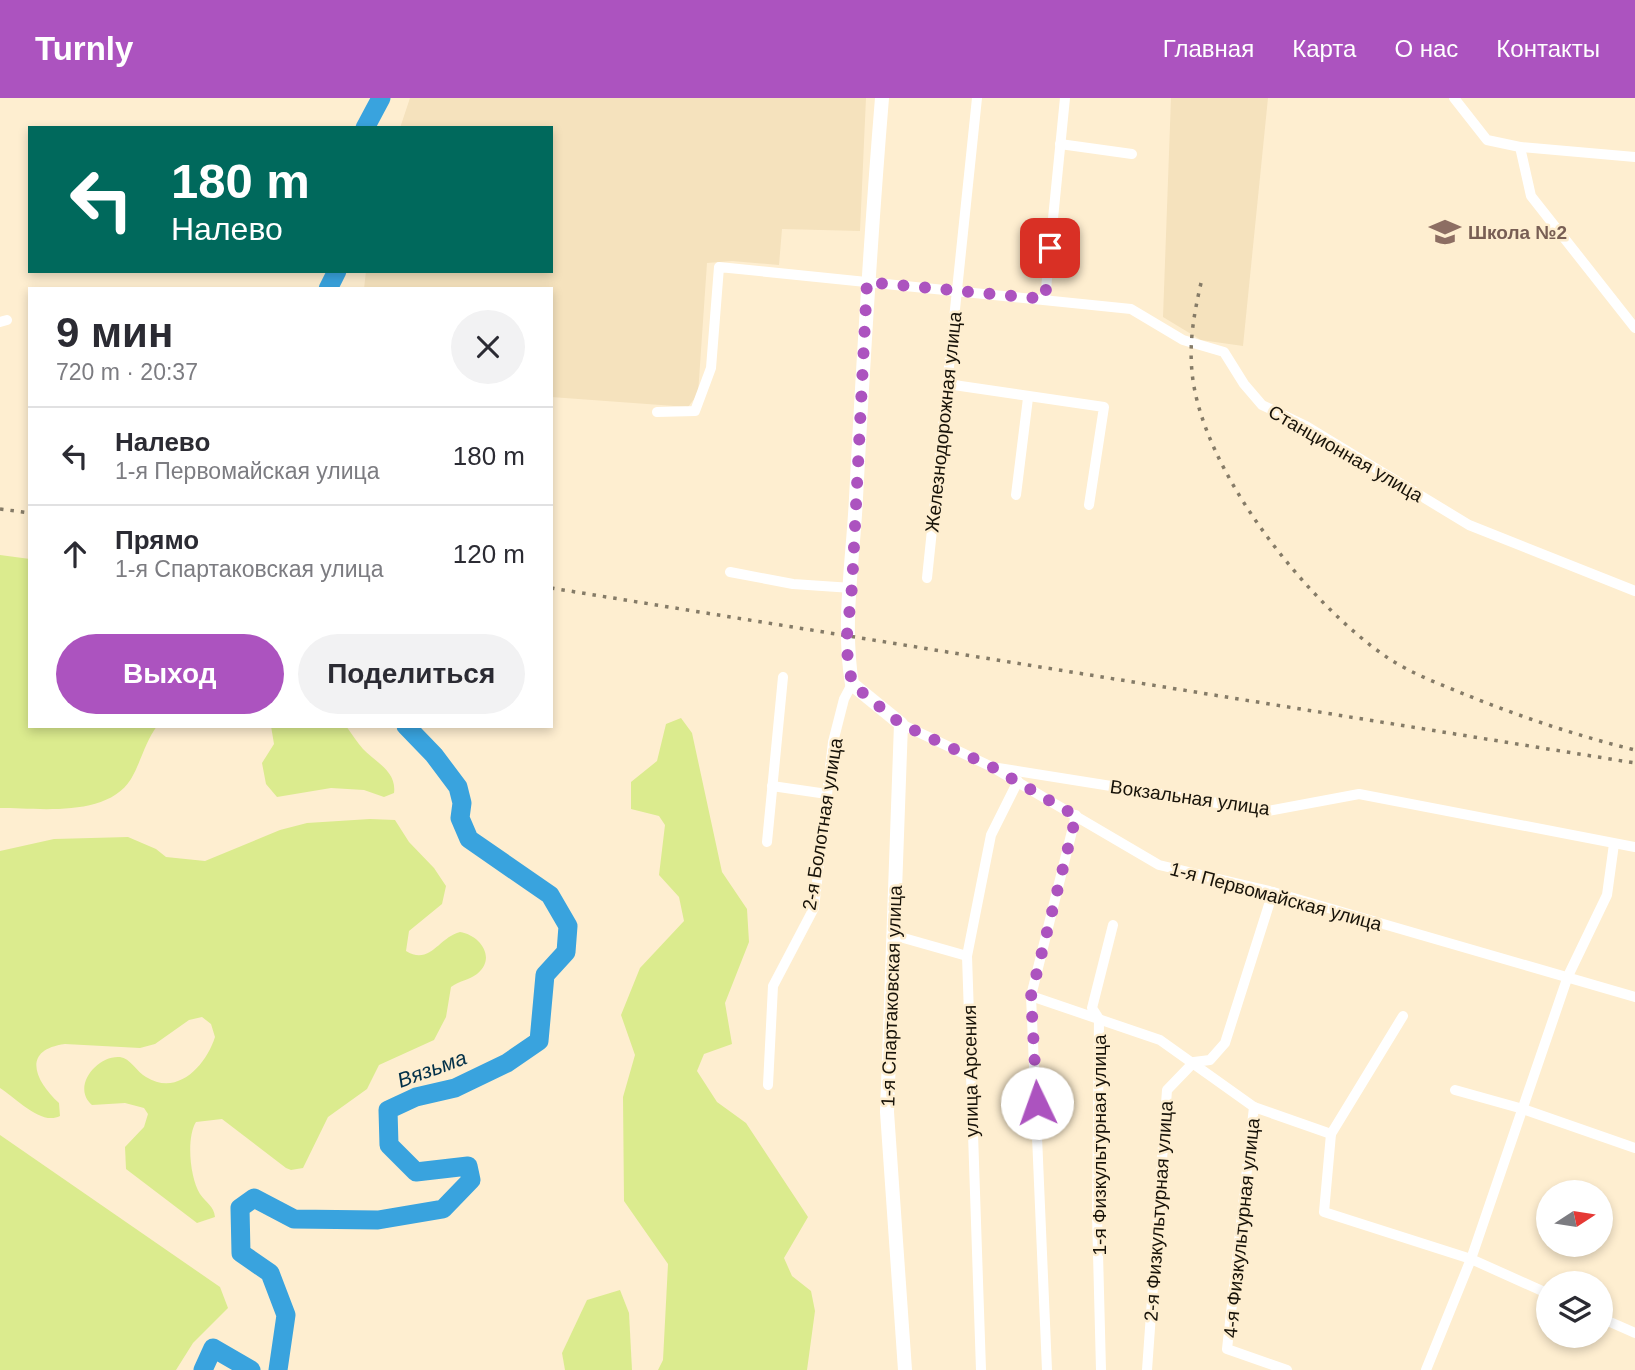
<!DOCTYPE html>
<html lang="ru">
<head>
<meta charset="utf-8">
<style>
  :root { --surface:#fff; --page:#f2f2f3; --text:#2b2b33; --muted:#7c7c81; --line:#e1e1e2; --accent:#ac53bf }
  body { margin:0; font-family:Helvetica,sans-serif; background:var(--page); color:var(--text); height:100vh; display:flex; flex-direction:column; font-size:26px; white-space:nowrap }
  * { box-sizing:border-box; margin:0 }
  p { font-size:23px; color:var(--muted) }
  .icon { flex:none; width:38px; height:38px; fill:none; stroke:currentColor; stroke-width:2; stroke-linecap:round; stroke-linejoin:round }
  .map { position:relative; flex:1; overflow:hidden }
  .drawer { position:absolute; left:28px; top:189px; width:525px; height:441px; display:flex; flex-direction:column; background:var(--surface); border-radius:0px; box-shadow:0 4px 10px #0003 }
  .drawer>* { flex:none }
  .top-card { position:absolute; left:28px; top:28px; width:525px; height:147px; border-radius:0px; box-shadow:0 4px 10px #0003; background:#00695c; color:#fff; overflow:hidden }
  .needle { width:46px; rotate:78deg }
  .buttons { position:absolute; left:1536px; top:1082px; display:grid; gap:14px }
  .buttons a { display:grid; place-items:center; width:77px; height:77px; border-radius:50%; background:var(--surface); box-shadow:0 4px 10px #0003; font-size:35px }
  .pin { position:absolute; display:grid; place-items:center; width:60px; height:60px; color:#fff; margin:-30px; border-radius:14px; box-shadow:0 4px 10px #0006 }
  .me { position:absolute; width:77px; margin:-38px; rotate:357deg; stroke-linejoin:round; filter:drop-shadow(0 0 5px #0008) }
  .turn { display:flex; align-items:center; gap:24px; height:147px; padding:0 28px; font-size:32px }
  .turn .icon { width:91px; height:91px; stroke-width:2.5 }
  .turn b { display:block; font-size:49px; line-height:60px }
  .round { display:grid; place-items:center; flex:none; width:74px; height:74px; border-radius:37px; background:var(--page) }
  .head { display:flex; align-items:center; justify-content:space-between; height:119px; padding:0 28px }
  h1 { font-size:42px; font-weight:600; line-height:52px }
  .primary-button { display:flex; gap:14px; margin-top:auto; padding:14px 28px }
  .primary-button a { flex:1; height:80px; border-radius:42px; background:var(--accent); color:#fff; font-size:28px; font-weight:600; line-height:80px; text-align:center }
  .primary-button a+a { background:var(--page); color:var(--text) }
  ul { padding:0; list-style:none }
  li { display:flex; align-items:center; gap:21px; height:98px; padding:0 28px; border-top:2px solid var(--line) }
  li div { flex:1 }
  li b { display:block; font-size:26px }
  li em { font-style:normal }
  header { display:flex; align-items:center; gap:42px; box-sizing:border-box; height:98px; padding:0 35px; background:var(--accent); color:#fff }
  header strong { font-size:33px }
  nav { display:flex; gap:38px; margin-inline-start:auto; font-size:24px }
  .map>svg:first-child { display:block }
  .built { fill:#f5e2bd }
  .green { fill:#dbeb8e }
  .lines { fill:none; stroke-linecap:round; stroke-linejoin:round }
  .river { stroke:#39a3de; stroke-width:19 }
  .street { stroke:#fff; stroke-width:10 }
  .secondary { stroke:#fff; stroke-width:14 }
  .rail { stroke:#857b67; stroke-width:3.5; stroke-dasharray:3.5 7; stroke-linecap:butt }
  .route { stroke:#ac53bf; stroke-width:12; stroke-dasharray:0 21.6 }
  .labels { text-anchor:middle; stroke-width:5; stroke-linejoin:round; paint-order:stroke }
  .education-label { font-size:19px; font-weight:bold; fill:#785e54; stroke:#feeed0; text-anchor:start }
  .street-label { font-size:19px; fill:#181309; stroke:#feeed0 }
  .water-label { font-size:21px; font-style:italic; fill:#033149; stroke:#feeed0 }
</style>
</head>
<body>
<header>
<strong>Turnly</strong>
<nav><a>Главная</a><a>Карта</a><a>О нас</a><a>Контакты</a></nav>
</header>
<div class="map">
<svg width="1635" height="1272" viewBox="0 0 1635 1272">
  <rect width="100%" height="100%" fill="#feeed0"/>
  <g class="built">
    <polygon points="410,0 866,0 860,133 782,131 779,167 732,163 707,165 698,296 688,309 551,299 551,191 364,191 366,173 551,173 551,30 400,30"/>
    <polygon points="1171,0 1268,0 1243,248 1201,242 1163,219"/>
  </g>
  <g class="green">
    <path d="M0,457L30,461V628H157C145,644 141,664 131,681C107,720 38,710 0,710Z"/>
    <polygon points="681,620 692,635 722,774 747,811 749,844 725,905 732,946 704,956 697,973 717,1004 746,1025 808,1119 784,1160 792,1178 811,1193 815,1213 807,1272 658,1272 663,1262 668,1166 624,1103 623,999 635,957 621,917 640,870 684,823 679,799 659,777 665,727 659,718 631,711 631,684 657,663 666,626"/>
    <path d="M271,628H346C351,635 357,644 363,651C375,664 397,673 394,695L384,699L364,692L331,690L277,699L266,686L262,665L274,646Z"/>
    <path d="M370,721L395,722L409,744L434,770L446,788L442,806L409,833L406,853C430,868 439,839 460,834C480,837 497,860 477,876C469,882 459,883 451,889L446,919L434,942L379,967L367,991L328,1019L303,1070L291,1072L286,1070L222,1021L196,1024C186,1040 190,1080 200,1096C206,1105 214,1108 215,1119L197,1125L126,1071L125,1049L144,1029L148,1016L144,1010L125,1005L92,1007C71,989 97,957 120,959C130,960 137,974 146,979C178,999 206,967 215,939L211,926L202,919L189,922L155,946L140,950L65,946C20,952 36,984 59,1005L60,1018C41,1028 16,1000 0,990V753L54,741L128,739L156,751L166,759L205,763L280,732L307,725Z"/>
    <polygon points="0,1037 220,1189 228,1210 193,1245 176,1272 0,1272"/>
    <polygon points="620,1192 629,1215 632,1272 565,1272 562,1255 587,1202"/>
  </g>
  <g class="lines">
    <g class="river">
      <polyline points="365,30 381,0"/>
      <polyline points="328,191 337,173"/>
      <polyline points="203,1272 213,1250 251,1272"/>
      <polyline points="278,1272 286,1217 270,1175 241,1155 240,1110 254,1100 294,1121 378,1122 443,1111 471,1082 468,1068 416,1074 389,1047 388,1012 416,999 455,990 507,965 539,943 545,877 566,854 568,828 550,797 469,741 460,720 462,705 458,689 434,657 406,628"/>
    </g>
    <g class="street">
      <polyline points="1454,0 1487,42 1520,49 1531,98 1635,230"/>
      <polyline points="1060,46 1132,56"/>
      <polyline points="1520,49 1635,59"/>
      <polyline points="1045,201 1065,0"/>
      <polyline points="0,224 7,222"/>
      <polyline points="947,286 1104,309 1089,407"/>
      <polyline points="657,314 695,313 711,270 719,169 1131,211 1183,242 1224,254 1244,286 1262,307 1306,328 1469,427 1635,493"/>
      <polyline points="1016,397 1028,300"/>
      <polyline points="730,474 793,486 852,490"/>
      <polyline points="927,480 977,0"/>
      <polyline points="901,626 992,669 1159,767 1273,794 1635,899"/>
      <polyline points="998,670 1268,713 1359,696 1635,749"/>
      <polyline points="772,688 827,696"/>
      <polyline points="767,744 783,579"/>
      <polyline points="893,837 967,858"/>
      <polyline points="1031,898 1160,942 1254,1009 1331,1036"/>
      <polyline points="1403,918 1331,1036 1324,1114 1471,1161 1549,1196"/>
      <polyline points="768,987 773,888 814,810 833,644 844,601 852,586"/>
      <polyline points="1455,992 1523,1011 1635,1050"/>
      <polyline points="1254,1009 1227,1251 1287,1272"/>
      <polyline points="1601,1220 1635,1235"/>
      <polyline points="981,1272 967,858 991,737 1018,683"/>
      <polyline points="1047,1272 1031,898 1076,717"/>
      <polyline points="1101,1272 1097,1116 1099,921 1092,910 1113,827"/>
      <polyline points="1147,1272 1167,992 1194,964 1210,962 1225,945 1273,794"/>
      <polyline points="1426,1272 1471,1161 1568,878 1607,797 1614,746"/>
    </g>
    <path class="secondary" d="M882,0C871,133 863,266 856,400C853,462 842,526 852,586L901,626L887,1014L905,1272"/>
    <g class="rail">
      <path d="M1201,185C1194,216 1189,243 1192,274C1201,372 1308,506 1388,560C1412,576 1442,587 1469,598C1524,620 1578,638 1635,652"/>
      <polyline points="0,411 30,415"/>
      <polyline points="551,490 1635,665"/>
    </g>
  </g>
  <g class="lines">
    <polyline class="route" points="1037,1005 1031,898 1076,718 992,669 901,626 852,586 846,547 852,489 867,184 1045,201 1050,150"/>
  </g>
  <defs>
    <symbol id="school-bare" viewBox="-9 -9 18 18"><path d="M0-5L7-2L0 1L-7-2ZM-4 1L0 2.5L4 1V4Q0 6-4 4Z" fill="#8d6e63" stroke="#feeed0" stroke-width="2.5" paint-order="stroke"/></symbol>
  </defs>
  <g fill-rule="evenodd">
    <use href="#school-bare" x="1423" y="112" width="44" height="44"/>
  </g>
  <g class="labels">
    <g class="education-label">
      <text x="1468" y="141">Школа №2</text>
    </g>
    <g class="street-label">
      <text transform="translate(943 324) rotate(-84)" y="7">Железнодорожная улица</text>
      <text transform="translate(1346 355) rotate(30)" y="7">Станционная улица</text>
      <text transform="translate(1190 699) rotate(8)" y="7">Вокзальная улица</text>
      <text transform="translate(822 726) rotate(-81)" y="7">2-я Болотная улица</text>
      <text transform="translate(1276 798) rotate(15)" y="7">1-я Первомайская улица</text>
      <text transform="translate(891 898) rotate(-88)" y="7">1-я Спартаковская улица</text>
      <text transform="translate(970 973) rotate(-91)" y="7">улица Арсения</text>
      <text transform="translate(1099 1047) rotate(-90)" y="7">1-я Физкультурная улица</text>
      <text transform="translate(1158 1113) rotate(-86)" y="7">2-я Физкультурная улица</text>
      <text transform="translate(1241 1130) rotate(-84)" y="7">4-я Физкультурная улица</text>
    </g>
    <g class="water-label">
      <text transform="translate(432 971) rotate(-20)" y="7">Вязьма</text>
    </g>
  </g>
</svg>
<div class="buttons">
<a><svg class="needle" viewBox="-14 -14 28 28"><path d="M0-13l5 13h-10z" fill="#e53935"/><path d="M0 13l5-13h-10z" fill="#7c7c81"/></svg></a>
<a><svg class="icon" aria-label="layers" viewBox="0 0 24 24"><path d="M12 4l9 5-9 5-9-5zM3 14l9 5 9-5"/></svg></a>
</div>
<div class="pin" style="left:1050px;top:150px;background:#d93025"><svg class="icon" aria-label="arrive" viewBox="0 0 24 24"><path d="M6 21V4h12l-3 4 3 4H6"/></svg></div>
<svg class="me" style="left:1037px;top:1005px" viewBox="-20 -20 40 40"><circle r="19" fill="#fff"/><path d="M0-13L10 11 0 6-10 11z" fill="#ac53bf"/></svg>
<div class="top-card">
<div class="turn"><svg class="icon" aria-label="left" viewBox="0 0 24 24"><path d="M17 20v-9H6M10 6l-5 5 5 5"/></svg><div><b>180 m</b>Налево</div></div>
</div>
<section class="drawer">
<div class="head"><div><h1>9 мин</h1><p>720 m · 20:37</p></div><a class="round"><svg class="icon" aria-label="close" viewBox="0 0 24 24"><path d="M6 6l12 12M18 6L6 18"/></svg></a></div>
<ul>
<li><svg class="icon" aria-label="left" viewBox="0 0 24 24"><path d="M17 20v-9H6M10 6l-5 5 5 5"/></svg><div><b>Налево</b><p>1-я Первомайская улица</p></div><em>180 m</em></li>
<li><svg class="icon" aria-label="ahead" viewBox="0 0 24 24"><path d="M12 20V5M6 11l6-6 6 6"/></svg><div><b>Прямо</b><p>1-я Спартаковская улица</p></div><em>120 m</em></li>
</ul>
<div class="primary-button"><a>Выход</a><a>Поделиться</a></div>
</section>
</div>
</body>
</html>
